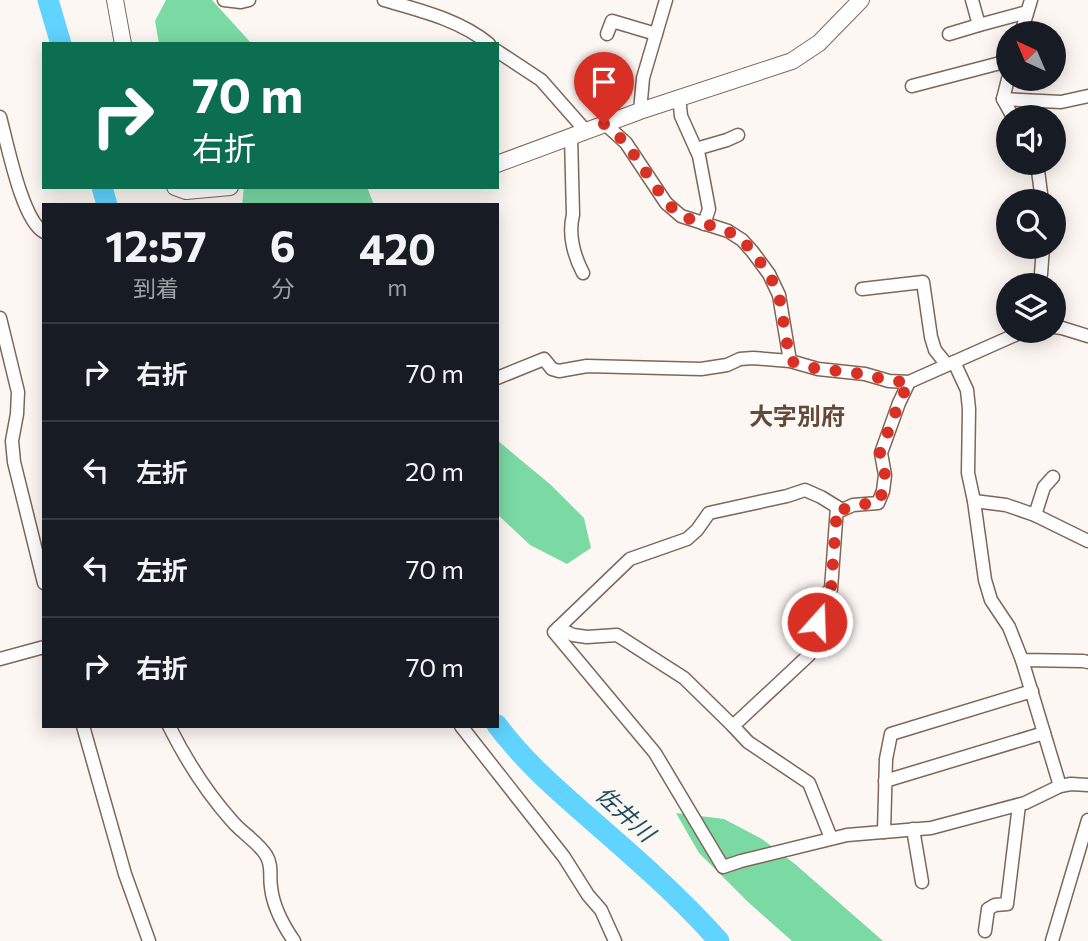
<!DOCTYPE html>
<html lang="ja">
<head>
<meta charset="utf-8">
<style>
  :root { --surface:#171b24; --page:#20242c; --text:#f1f3f6; --muted:#9ea1a6; --line:#363941 }
  body { margin:0; font-family:Commissioner,"Noto Sans JP",sans-serif; background:var(--page); color:var(--text); height:100vh; display:flex; flex-direction:column; font-size:26px; white-space:nowrap }
  * { box-sizing:border-box; margin:0 }
  p { font-size:23px; color:var(--muted) }
  .icon { flex:none; width:38px; height:38px; fill:none; stroke:currentColor; stroke-width:2; stroke-linecap:round; stroke-linejoin:round }
  .map { position:relative; flex:1; overflow:hidden }
  .drawer { position:absolute; left:42px; top:203px; width:457px; height:525px; display:flex; flex-direction:column; background:var(--surface); border-radius:0px; box-shadow:0 4px 18px #0003 }
  .drawer>* { flex:none }
  .guide { position:absolute; left:42px; top:42px; width:457px; height:147px; border-radius:0px; box-shadow:0 4px 18px #0003; background:#0b6e4f; color:#fff; overflow:hidden }
  .needle { width:46px; rotate:316deg }
  .tools { position:absolute; left:996px; top:21px; display:grid; gap:14px }
  .tools a { display:grid; place-items:center; width:70px; height:70px; border-radius:50%; background:var(--surface); box-shadow:0 4px 18px #0003; font-size:35px }
  .pin { position:absolute; display:grid; place-items:center; width:60px; height:60px; color:#fff; margin:-72px -30px; border-radius:50% 50% 50% 0; rotate:-45deg; box-shadow:0 0 7px #0007 }
  .pin .icon { rotate:45deg }
  .me { position:absolute; width:77px; margin:-38px; rotate:20deg; stroke-linejoin:round; filter:drop-shadow(0 0 5px #0008) }
  .turn { display:flex; align-items:center; gap:24px; height:147px; padding:0 35px; font-size:32px }
  .turn .icon { width:91px; height:91px; stroke-width:2.5 }
  .turn b { display:block; font-size:49px; line-height:60px }
  .eta { display:flex; justify-content:space-evenly; align-items:center; height:119px; text-align:center }
  .eta b { font-size:42px; font-weight:700; line-height:49px }
  ul { padding:0; list-style:none }
  li { display:flex; align-items:center; gap:21px; height:98px; padding:0 35px; border-top:2px solid var(--line) }
  li div { flex:1 }
  li b { display:block; font-size:26px }
  li em { font-style:normal }
  .map>svg:first-child { display:block }
  .forest { fill:#7bdaa4 }
  .lines { fill:none; stroke-linecap:round; stroke-linejoin:round }
  .river { stroke:#61d3ff; stroke-width:21 }
  .minor-casing { stroke:#806656; stroke-width:15 }
  .tertiary-casing { stroke:#806656; stroke-width:18 }
  .minor { stroke:#fff; stroke-width:12 }
  .tertiary { stroke:#fff; stroke-width:16 }
  .route { stroke:#d93025; stroke-width:12; stroke-dasharray:0 21.6 }
  .labels { text-anchor:middle; stroke-width:5; stroke-linejoin:round; paint-order:stroke }
  .water-label { font-size:23px; font-style:italic; fill:#1c4d5f; stroke:#fdf7f3 }
  .quarter-label { font-size:24px; font-weight:bold; fill:#624a3b; stroke:#fdf7f3 }
</style>
</head>
<body>
<div class="map">
<svg width="1088" height="941" viewBox="0 0 1088 941">
  <rect width="100%" height="100%" fill="#fdf7f3"/>
  <g class="forest">
    <polygon points="166,0 212,0 252,44 159,44 155,21"/>
    <polygon points="244,187 367,187 374,205 242,205"/>
    <polygon points="497,440 551,485 584,518 591,548 567,564 530,545 497,514"/>
    <polygon points="676,813 724,819 762,839 795,864 883,941 792,941 748,902 699,853"/>
  </g>
  <g class="lines">
    <g class="river">
      <polyline points="48,0 61,44"/>
      <polyline points="102,187 107,205"/>
      <path d="M497,725C523,760 555,788 587,816C633,856 679,896 719,941"/>
    </g>
    <defs>
      <g id="minor">
        <polyline points="224,0 241,2 249,0"/>
        <path d="M384,0C419,10 460,20 489,44"/>
        <polyline points="972,0 979,25 1027,12"/>
        <polyline points="1021,33 1031,0"/>
        <polyline points="607,34 612,21 656,34"/>
        <polyline points="949,34 979,25"/>
        <polyline points="497,51 541,80 585,130"/>
        <polyline points="1008,79 1003,99 1013,117"/>
        <polyline points="912,86 1008,61"/>
        <polyline points="679,97 681,116 699,156 709,209 704,224"/>
        <polyline points="1003,99 1061,102 1088,96"/>
        <polyline points="640,111 643,78 666,0"/>
        <path d="M0,117C7,142 22,221 44,232"/>
        <polyline points="604,123 626,143 666,203 681,216 728,231 742,240 752,251 769,274 779,295 790,361"/>
        <path d="M571,136L573,215C568,234 574,256 583,273"/>
        <polyline points="696,149 727,140 738,135"/>
        <polyline points="1037,163 1042,201"/>
        <polyline points="1037,285 1041,274 1043,247"/>
        <polyline points="862,289 923,282 931,337 935,350 947,365"/>
        <polyline points="0,318 18,392 17,414 12,441 14,462 44,583"/>
        <polyline points="1054,327 1062,328 1088,336"/>
        <polyline points="954,362 967,390 969,409 968,473 974,501"/>
        <polyline points="497,378 544,359 552,369 559,371 587,366 701,369 727,365 740,359 753,358 790,361 818,369 865,374 889,381 909,382 1024,331"/>
        <polyline points="909,382 899,403 881,453 885,475 883,491 878,503 853,505 842,510 821,497 805,490 787,496 709,513 697,530 687,539 630,559 554,632 655,753 723,867 741,861 847,835 931,828 1025,803 1060,786 1071,784 1088,785"/>
        <polyline points="1035,515 1044,487 1053,477"/>
        <polyline points="1088,541 1035,515 1006,505 974,501 985,580 991,600 1009,627 1022,660 1083,661 1088,662"/>
        <polyline points="558,628 573,635 587,637 617,635 684,678 733,726"/>
        <polyline points="0,659 44,647"/>
        <polyline points="1022,660 1060,786"/>
        <polyline points="83,726 125,874 149,941"/>
        <path d="M169,726C186,760 207,793 232,821C242,833 258,842 266,855C273,866 269,876 271,887C273,907 283,925 294,941"/>
        <polyline points="461,726 564,857 588,895 601,910 615,941"/>
        <polyline points="885,781 1044,733"/>
        <polyline points="913,829 922,882"/>
        <polyline points="884,832 886,759 891,734 1032,691"/>
        <polyline points="831,838 809,783 748,742 733,726 809,655 816,643 819,601 831,589 837,507"/>
        <polyline points="985,931 988,909 995,905 1007,904 1019,805"/>
        <polyline points="1052,941 1088,820"/>
      </g>
      <g id="tertiary">
        <polyline points="115,0 123,44"/>
        <polyline points="497,164 640,111 792,61 819,43 861,0"/>
        <polyline points="175,187 186,191 230,187"/>
      </g>
    </defs>
    <use href="#minor" class="minor-casing"/>
    <use href="#tertiary" class="tertiary-casing"/>
    <use href="#minor" class="minor"/>
    <use href="#tertiary" class="tertiary"/>
  </g>
  <g class="lines">
    <polyline class="route" points="604,124 626,143 666,202 681,216 728,231 742,240 752,251 769,274 779,295 790,361 818,369 865,374 889,381 909,382 899,403 880,453 885,475 883,491 878,503 853,505 842,510 837,508 831,589 819,601 817,622"/>
  </g>
  <g class="labels">
    <g class="water-label">
      <text transform="translate(625 814) rotate(42)" y="8">佐井川</text>
    </g>
    <g class="quarter-label">
      <text x="797" y="425">大字別府</text>
    </g>
  </g>
</svg>
<div class="tools">
<a><svg class="needle" viewBox="-14 -14 28 28"><path d="M0-13l5 13h-10z" fill="#e53935"/><path d="M0 13l5-13h-10z" fill="#9ea1a6"/></svg></a>
<a><svg class="icon" aria-label="sound" viewBox="0 0 24 24"><path d="M4 9h4l5-4v14l-5-4H4zM17 9q2 3 0 6"/></svg></a>
<a><svg class="icon" aria-label="search" viewBox="0 0 24 24"><circle cx="10" cy="10" r="6"/><path d="M15 15l6 6"/></svg></a>
<a><svg class="icon" aria-label="layers" viewBox="0 0 24 24"><path d="M12 4l9 5-9 5-9-5zM3 14l9 5 9-5"/></svg></a>
</div>
<div class="pin" style="left:604px;top:124px;background:#d93025"><svg class="icon" aria-label="arrive" viewBox="0 0 24 24"><path d="M6 21V4h12l-3 4 3 4H6"/></svg></div>
<svg class="me" style="left:817px;top:622px" viewBox="-20 -20 40 40"><circle r="17" fill="#d93025" stroke="#fff" stroke-width="3"/><path d="M0-11L8 9 0 5-8 9z" fill="#fff"/></svg>
<div class="guide">
<div class="turn"><svg class="icon" aria-label="right" viewBox="0 0 24 24"><path d="M7 20v-9h11M14 6l5 5-5 5"/></svg><div><b>70 m</b>右折</div></div>
</div>
<section class="drawer">
<div class="eta">
<div><b>12:57</b><p>到着</p></div>
<div><b>6</b><p>分</p></div>
<div><b>420</b><p>m</p></div>
</div>
<ul>
<li><svg class="icon" aria-label="right" viewBox="0 0 24 24"><path d="M7 20v-9h11M14 6l5 5-5 5"/></svg><div><b>右折</b></div><em>70 m</em></li>
<li><svg class="icon" aria-label="left" viewBox="0 0 24 24"><path d="M17 20v-9H6M10 6l-5 5 5 5"/></svg><div><b>左折</b></div><em>20 m</em></li>
<li><svg class="icon" aria-label="left" viewBox="0 0 24 24"><path d="M17 20v-9H6M10 6l-5 5 5 5"/></svg><div><b>左折</b></div><em>70 m</em></li>
<li><svg class="icon" aria-label="right" viewBox="0 0 24 24"><path d="M7 20v-9h11M14 6l5 5-5 5"/></svg><div><b>右折</b></div><em>70 m</em></li>
</ul>
</section>
</div>
</body>
</html>
